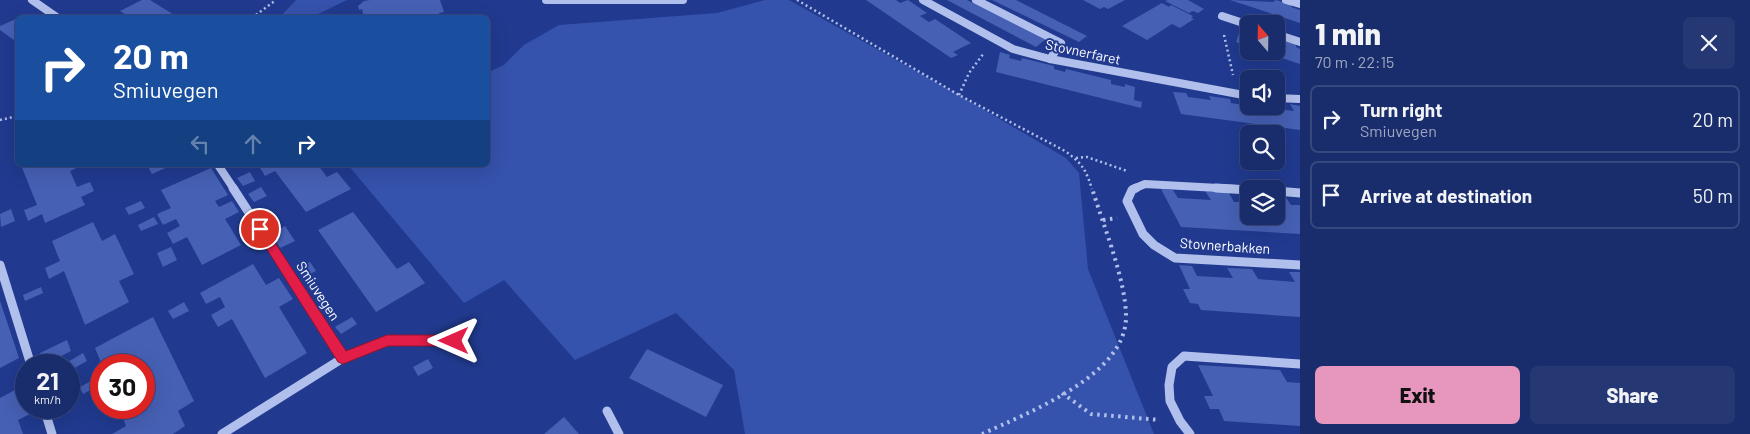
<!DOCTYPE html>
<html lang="en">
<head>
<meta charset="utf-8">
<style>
  :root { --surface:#192c6b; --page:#263873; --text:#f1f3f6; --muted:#9fa7c1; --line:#37487e; --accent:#e797bd }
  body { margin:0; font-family:Barlow,sans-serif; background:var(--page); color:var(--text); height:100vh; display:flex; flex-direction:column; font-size:19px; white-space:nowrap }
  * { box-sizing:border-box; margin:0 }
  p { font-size:16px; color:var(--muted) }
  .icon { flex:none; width:28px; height:28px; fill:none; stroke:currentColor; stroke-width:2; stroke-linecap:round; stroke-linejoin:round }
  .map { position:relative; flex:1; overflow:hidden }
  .sheet { display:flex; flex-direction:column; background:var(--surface); width:450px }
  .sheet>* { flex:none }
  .guide { position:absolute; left:15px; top:15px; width:475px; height:152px; border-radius:8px; box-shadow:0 5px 20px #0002,0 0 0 1px var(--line); background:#1a4fa0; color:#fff; overflow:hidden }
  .needle { width:32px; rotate:340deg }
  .controls { position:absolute; left:1240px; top:15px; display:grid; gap:10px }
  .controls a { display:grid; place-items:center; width:45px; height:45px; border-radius:8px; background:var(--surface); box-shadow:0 5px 20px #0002,0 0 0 1px var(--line); font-size:25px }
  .speed { position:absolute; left:15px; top:354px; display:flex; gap:10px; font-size:25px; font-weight:700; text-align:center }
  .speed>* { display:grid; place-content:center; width:65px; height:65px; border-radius:50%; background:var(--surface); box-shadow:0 5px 20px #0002,0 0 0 1px var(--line); line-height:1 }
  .speed small { font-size:12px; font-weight:400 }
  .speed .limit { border:8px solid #d22; background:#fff; color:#111 }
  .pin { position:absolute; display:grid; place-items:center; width:42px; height:42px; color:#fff; margin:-21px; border:2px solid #fff; border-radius:50%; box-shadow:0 1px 5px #0007 }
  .me { position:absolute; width:55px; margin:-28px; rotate:270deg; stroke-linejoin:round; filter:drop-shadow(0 0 4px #0008) }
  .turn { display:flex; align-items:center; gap:18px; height:105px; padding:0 15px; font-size:22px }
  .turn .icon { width:65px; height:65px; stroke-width:2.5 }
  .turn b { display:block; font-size:35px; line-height:42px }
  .lanes { display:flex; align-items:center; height:48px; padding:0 15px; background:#0003; justify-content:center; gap:25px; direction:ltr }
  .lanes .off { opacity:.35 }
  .round { display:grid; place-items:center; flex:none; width:52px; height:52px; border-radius:8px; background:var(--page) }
  .head { display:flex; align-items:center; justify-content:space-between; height:85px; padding:0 15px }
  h1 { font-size:30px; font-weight:800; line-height:38px }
  .action { display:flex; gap:10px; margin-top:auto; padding:10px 15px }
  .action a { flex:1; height:58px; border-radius:8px; background:var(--accent); color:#111; font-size:20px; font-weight:800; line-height:58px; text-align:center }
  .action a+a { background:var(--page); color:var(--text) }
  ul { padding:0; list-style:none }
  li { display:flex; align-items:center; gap:15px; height:68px; margin:0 10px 8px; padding:0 5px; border:2px solid var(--line); border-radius:8px }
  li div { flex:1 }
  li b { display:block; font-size:19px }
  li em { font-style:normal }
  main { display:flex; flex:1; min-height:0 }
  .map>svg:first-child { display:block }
  .green { fill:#3552ac }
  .building { fill:#4660b4 }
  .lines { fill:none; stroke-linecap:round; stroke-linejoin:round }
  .path-far1 { stroke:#b1bfec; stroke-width:2.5; stroke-dasharray:2 3; stroke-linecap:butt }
  .path { stroke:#b1bfec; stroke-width:4; stroke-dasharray:2.5 4.5; stroke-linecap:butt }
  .minor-far1 { stroke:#b1bfec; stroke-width:8 }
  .minor { stroke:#b1bfec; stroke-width:9 }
  .route { fill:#e11d48; stroke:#92132f }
  .labels { text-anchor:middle; stroke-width:4; stroke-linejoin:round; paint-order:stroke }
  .street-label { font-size:14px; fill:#fff; stroke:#213a8f }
</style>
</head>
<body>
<main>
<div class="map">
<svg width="1300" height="434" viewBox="0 0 1300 434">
  <rect width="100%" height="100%" fill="#213a8f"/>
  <g class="green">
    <polygon points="296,0 347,0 312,17 280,17"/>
    <polygon points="765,0 789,0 959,95 1066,158 1079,173 1088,269 1154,434 745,434 734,370 676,313 575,360 504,280 464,303 348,165 488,165 488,72 504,65 524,45 559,25 717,13"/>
  </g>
  <g class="building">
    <polygon points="142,0 150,0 179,18 131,18 120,11"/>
    <polygon points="370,0 440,0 444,12 439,13 440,18 364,18 362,9 359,10 358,6 364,1"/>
    <polygon points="866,0 896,0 900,3 908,0 927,13 920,16 929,22 935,19 971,43 953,52 958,55 951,58"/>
    <polygon points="947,0 967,0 1046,39 1036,47"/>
    <polygon points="992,0 1016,0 1087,36 1079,42"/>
    <polygon points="1083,0 1125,0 1108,9 1104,7 1100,9"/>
    <polygon points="1168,0 1188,0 1204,9 1198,13 1193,11 1189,13 1165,1"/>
    <polygon points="1230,0 1273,2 1276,0 1292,5 1291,7 1300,10 1300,23"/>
    <polygon points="1162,3 1169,7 1171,5 1193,16 1191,18 1194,19 1180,28 1172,24 1147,40 1122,26"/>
    <polygon points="18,18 18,43 0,30 0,26"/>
    <polygon points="1242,25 1249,27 1249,47 1236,42"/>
    <polygon points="1277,39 1296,44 1296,47 1300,49 1300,64 1264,52 1276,51"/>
    <polygon points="1000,52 1010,55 1009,58 1021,61 1022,58 1054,66 1054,69 1065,72 1066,69 1111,80 1111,84 1125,87 1125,84 1135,87 1134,100 1142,102 1141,108 996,72"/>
    <polygon points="1173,92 1186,93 1188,97 1196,98 1211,100 1209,96 1230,99 1231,103 1249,106 1277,106 1279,109 1294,111 1290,104 1300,106 1300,130 1181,114"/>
    <polygon points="21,165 83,165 70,171 77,187 90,182 94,191 81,197 85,205 45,223 42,214 28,221 24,210 37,205"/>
    <polygon points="147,165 172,165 152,174"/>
    <polygon points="262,165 318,165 327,177 337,172 351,189 306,212 275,171 265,176 259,166"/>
    <polygon points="211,168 228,195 215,201 219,207 232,201 239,212 225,219 241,245 202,265 187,237 173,244 167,233 180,226 176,219 163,225 157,214 171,208 161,190"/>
    <polygon points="250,172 255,181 243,186 237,178"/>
    <polygon points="261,187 267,196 254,202 248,194"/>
    <polygon points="1161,189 1173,190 1178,198 1211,200 1205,191 1229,193 1234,202 1249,202 1249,216 1276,216 1276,196 1285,196 1291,205 1300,205 1300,234 1181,227"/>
    <polygon points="141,201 145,208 129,215 125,208"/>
    <polygon points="11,209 15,221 1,227 0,214"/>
    <polygon points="353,212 397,269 409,262 425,283 376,312 318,230"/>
    <polygon points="154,217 158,224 141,231 138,225"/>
    <polygon points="93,222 102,241 115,234 134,274 119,281 129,302 85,325 64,271 49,279 45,268 60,261 52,241"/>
    <polygon points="285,226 295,241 280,248 271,233"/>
    <polygon points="171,247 177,260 163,267 157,253"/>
    <polygon points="310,262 316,271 304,277 298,268"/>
    <polygon points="253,264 266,285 279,278 293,299 279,307 307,353 265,378 232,319 218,327 211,315 225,307 220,297 206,304 200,293"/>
    <polygon points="1179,265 1192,266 1197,276 1233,278 1227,268 1252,269 1258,279 1295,282 1289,272 1300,272 1300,317 1201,310 1198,304 1190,303 1183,289 1190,289"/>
    <polygon points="41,287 43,293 25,301 23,295"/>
    <polygon points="0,301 19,358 0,368"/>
    <polygon points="184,302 189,311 173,319 168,311"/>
    <polygon points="153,317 194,401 178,411 185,426 173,434 112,434 126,426 119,408 144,408 144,365 102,365 95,348"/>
    <polygon points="352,317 357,324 341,334 335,327"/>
    <polygon points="67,340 71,351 44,365 40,353"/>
    <polygon points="647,349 723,385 706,417 629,378"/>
    <polygon points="83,353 87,361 69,371 69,365 66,363"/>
    <polygon points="428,359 433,368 418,376 413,367"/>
    <polygon points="1198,365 1280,370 1287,382 1300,383 1300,426 1224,421 1219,409 1210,409 1204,396 1213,396"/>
    <polygon points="93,380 96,387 83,394 80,387"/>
    <polygon points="26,384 26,408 35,408 36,411 18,420 23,434 0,434 0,398"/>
    <polygon points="564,417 579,434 544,434"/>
  </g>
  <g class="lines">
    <g class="path-far1">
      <path d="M797,0L959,95L1065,151C1082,163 1086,170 1092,189"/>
      <polyline points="252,18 276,0"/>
      <polyline points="1224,35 1233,75"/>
      <polyline points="959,95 969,73 984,53"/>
      <polyline points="0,120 18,116"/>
      <polyline points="1076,158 1087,157 1127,171"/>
    </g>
    <g class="path">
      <polyline points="1103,220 1117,218"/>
      <polyline points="1062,393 1091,414 1160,420"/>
      <path d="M982,434C1027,413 1126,376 1126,317C1126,280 1103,225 1092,188"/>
    </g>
    <g class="minor-far1">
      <polyline points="32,0 58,18"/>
      <polyline points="546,0 683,0"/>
      <polyline points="923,0 1013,49 1050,59 1249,96"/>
      <polyline points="976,0 1061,43 1050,59"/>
      <polyline points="1286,0 1300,4"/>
      <polyline points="1222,16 1249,25"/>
      <polyline points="1276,34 1300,42"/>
      <polyline points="1276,98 1300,99"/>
      <polyline points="218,165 234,189"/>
      <polyline points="1133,189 1145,184 1237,189"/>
    </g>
    <g class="minor">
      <polyline points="233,188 343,358"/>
      <polyline points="1136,188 1132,190 1127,201 1143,234 1154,245 1175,258 1300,265"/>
      <polyline points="1216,188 1249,190"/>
      <polyline points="1276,191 1300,193"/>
      <polyline points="0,265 31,365"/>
      <polyline points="44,408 52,434"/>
      <polyline points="607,411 619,434"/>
      <polyline points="222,434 343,358 387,340 453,341"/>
      <polyline points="1190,434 1180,421 1170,401 1169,385 1172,367 1184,356 1300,364"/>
    </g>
  </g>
  <polygon class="route" points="260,225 264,226 346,351 387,335 454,335 458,337 460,341 458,345 454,346 388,346 343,364 338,362 256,232 254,229 256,226"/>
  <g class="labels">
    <g class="street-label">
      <text transform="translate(1083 52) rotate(12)" y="5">Stovnerfaret</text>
      <text transform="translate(1225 246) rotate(4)" y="5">Stovnerbakken</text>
      <text transform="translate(318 291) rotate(57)" y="5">Smiuvegen</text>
    </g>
  </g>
</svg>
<div class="controls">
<a><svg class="needle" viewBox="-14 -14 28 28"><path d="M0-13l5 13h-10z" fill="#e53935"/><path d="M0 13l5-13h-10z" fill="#9fa7c1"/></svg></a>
<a><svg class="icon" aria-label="sound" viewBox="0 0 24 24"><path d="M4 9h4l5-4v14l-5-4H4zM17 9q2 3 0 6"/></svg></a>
<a><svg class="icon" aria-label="search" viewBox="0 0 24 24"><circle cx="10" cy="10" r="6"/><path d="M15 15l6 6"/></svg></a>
<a><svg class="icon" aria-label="layers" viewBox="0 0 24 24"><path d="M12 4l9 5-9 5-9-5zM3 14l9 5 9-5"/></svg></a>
</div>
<div class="speed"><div>21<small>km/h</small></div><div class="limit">30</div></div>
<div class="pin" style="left:260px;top:229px;background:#d93025"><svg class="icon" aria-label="arrive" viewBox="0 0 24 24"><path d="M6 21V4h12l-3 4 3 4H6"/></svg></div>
<svg class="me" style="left:454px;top:341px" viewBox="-20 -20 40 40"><path d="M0-17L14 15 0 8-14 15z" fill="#e11d48" stroke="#fff" stroke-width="4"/></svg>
<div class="guide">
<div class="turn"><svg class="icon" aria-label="right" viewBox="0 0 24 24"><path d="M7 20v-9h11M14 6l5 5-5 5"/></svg><div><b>20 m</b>Smiuvegen</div></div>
<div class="lanes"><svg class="icon off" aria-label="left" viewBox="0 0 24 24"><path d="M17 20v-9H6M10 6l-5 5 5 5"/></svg><svg class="icon off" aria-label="ahead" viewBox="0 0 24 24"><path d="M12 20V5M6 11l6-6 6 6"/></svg><svg class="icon" aria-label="right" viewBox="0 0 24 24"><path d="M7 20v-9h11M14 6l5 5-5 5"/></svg></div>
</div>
</div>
<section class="sheet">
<div class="head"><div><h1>1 min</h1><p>70 m · 22:15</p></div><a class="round"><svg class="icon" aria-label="close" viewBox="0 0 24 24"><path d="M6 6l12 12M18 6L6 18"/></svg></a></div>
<ul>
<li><svg class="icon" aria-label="right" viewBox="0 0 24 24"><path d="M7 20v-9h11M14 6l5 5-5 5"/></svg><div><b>Turn right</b><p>Smiuvegen</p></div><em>20 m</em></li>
<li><svg class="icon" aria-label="arrive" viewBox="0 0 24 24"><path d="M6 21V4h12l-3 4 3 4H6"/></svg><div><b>Arrive at destination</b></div><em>50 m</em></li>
</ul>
<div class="action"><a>Exit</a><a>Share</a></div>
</section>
</main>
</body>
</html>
